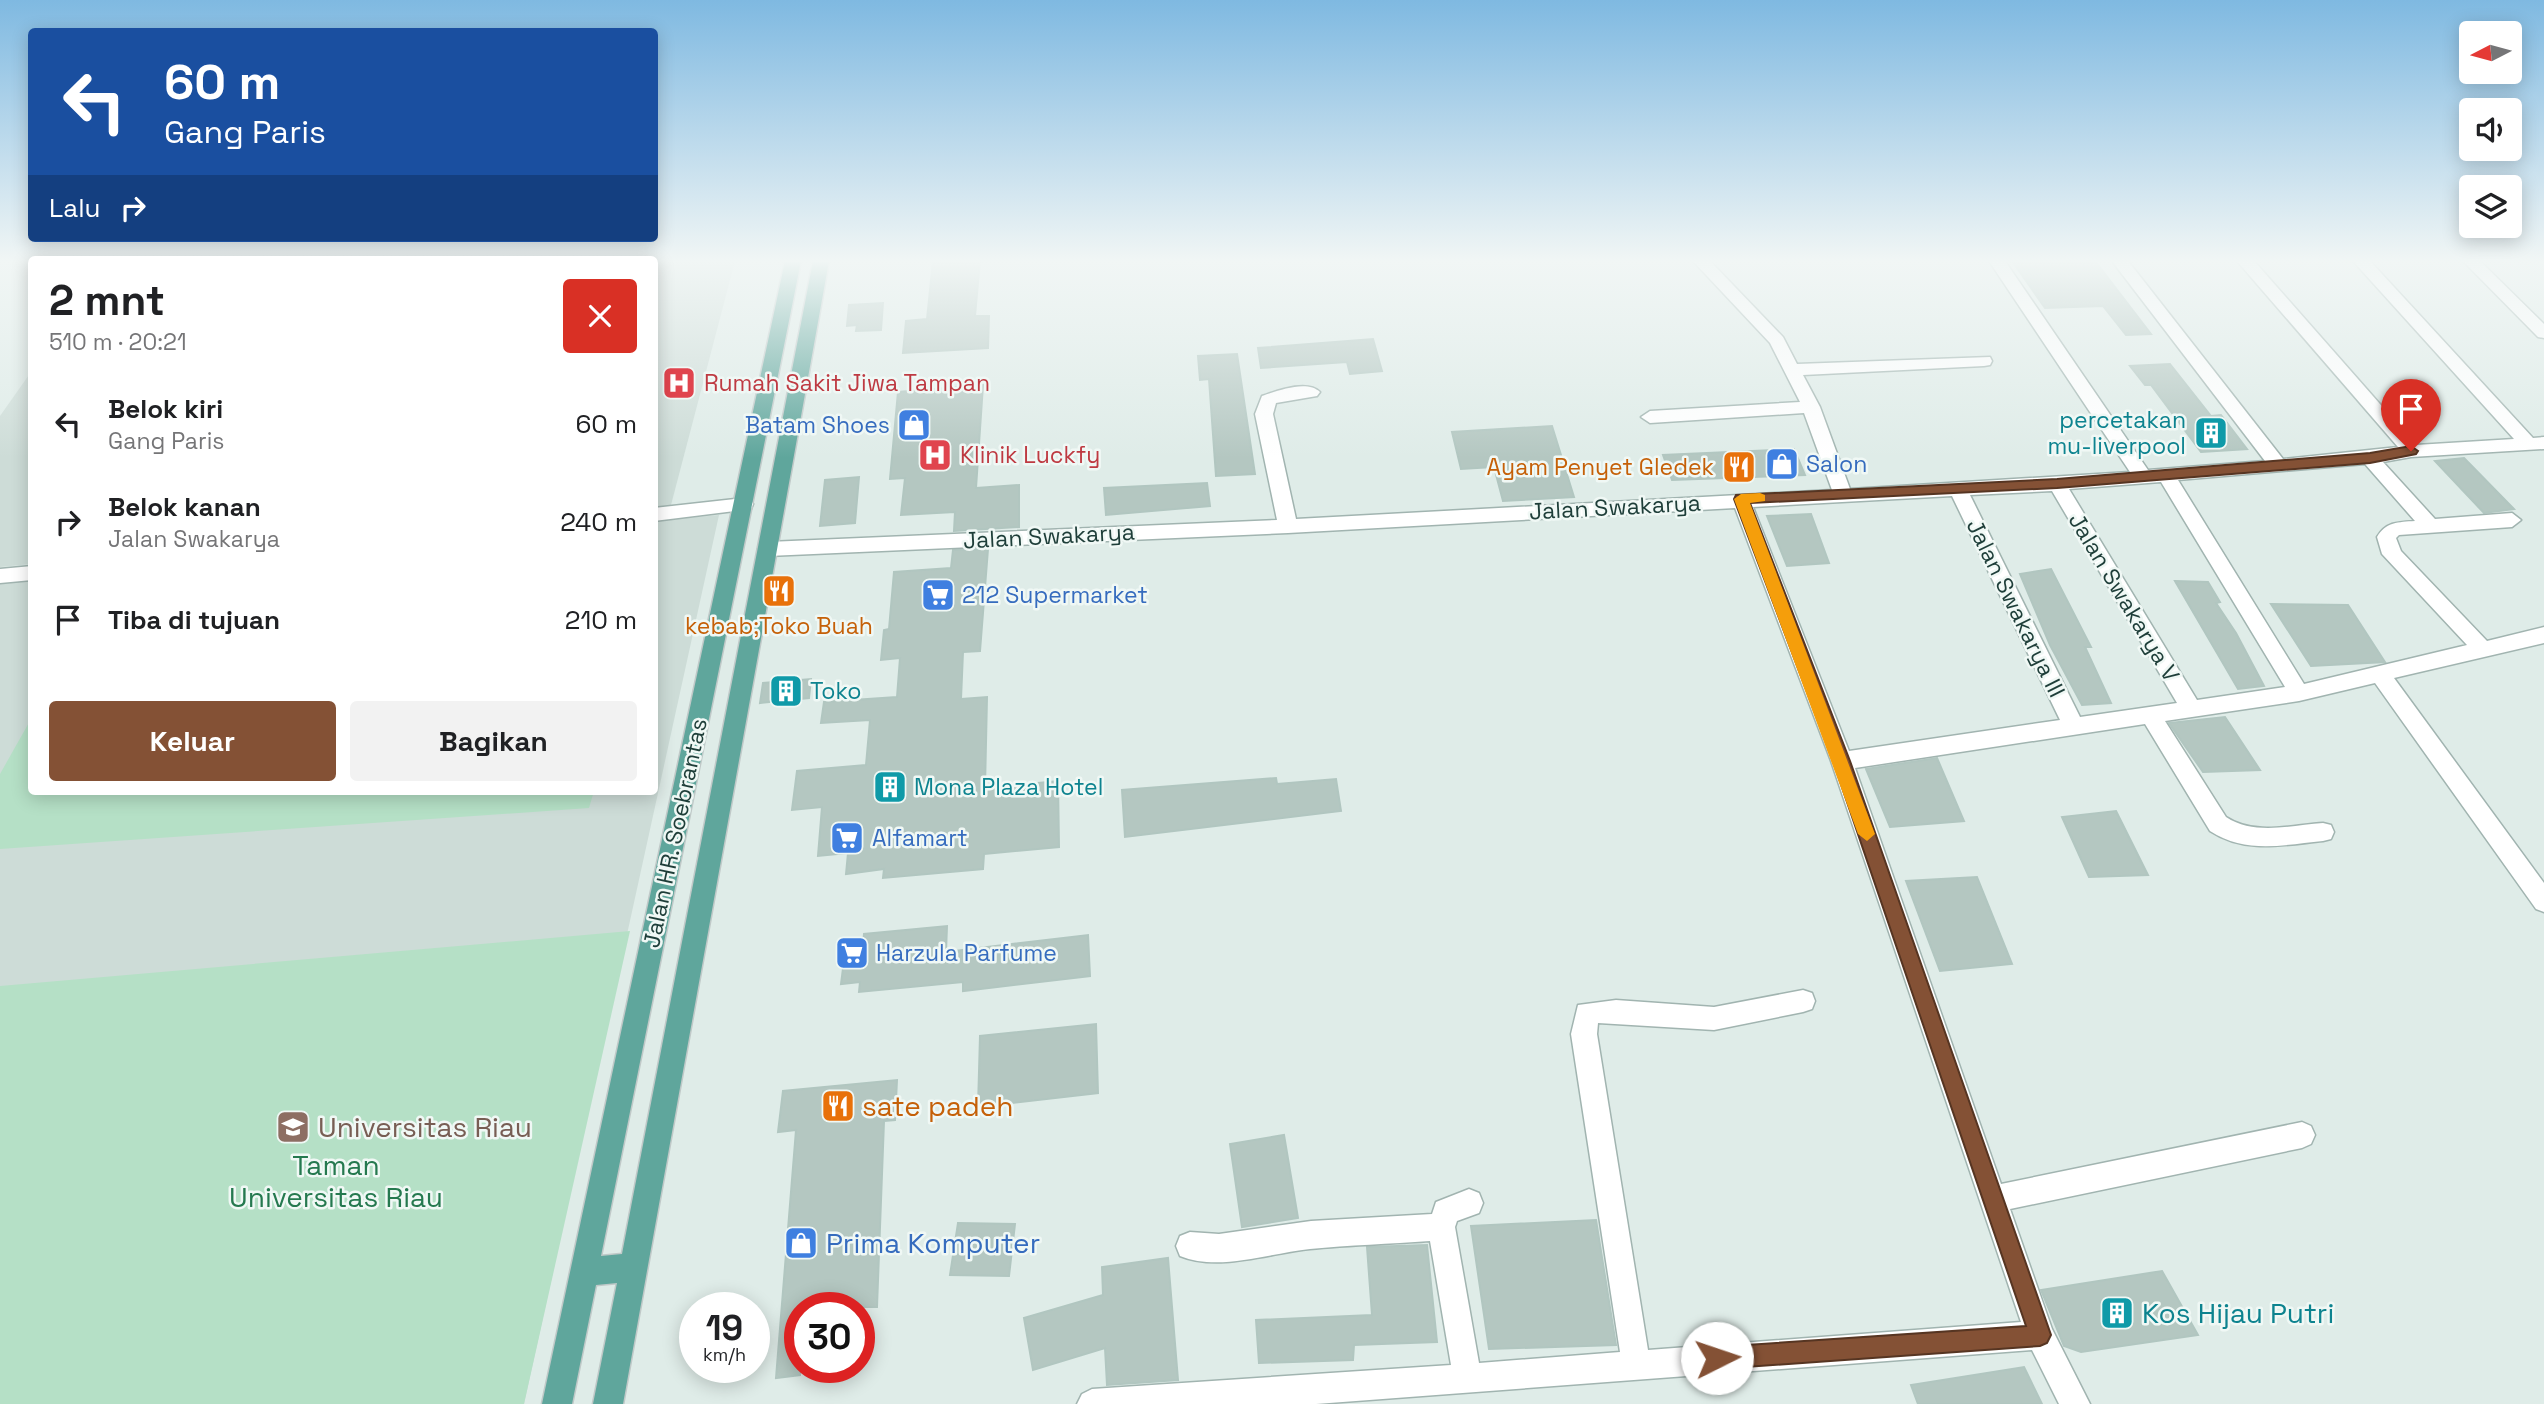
<!DOCTYPE html>
<html lang="id">
<head>
<meta charset="utf-8">
<style>
  :root { --surface:#fff; --page:#f2f2f2; --text:#202124; --muted:#757577; --accent:#845135 }
  body { margin:0; font-family:"Space Grotesk",sans-serif; background:var(--page); color:var(--text); height:100vh; display:flex; flex-direction:column; font-size:26px; white-space:nowrap }
  * { box-sizing:border-box; margin:0 }
  p { font-size:23px; color:var(--muted) }
  .icon { flex:none; width:38px; height:38px; fill:none; stroke:currentColor; stroke-width:2; stroke-linecap:round; stroke-linejoin:round }
  .map { position:relative; flex:1; overflow:hidden }
  .panel { position:absolute; left:28px; top:256px; width:630px; height:539px; display:flex; flex-direction:column; background:var(--surface); border-radius:7px; box-shadow:0 4px 18px #0003 }
  .panel>* { flex:none }
  .hud { position:absolute; left:28px; top:28px; width:630px; height:214px; border-radius:7px; box-shadow:0 4px 18px #0003; background:#1a4fa0; color:#fff; overflow:hidden }
  .needle { width:46px; rotate:264deg }
  .buttons { position:absolute; left:2459px; top:21px; display:grid; gap:14px }
  .buttons a { display:grid; place-items:center; width:63px; height:63px; border-radius:7px; background:var(--surface); box-shadow:0 4px 18px #0003; font-size:35px }
  .speed { position:absolute; left:679px; top:1292px; display:flex; gap:14px; font-size:35px; font-weight:700; text-align:center }
  .speed>* { display:grid; place-content:center; width:91px; height:91px; border-radius:50%; background:var(--surface); box-shadow:0 4px 18px #0003; line-height:1 }
  .speed small { font-size:18px; font-weight:400 }
  .speed .limit { border:10px solid #d22; background:#fff; color:#111 }
  .pin { position:absolute; display:grid; place-items:center; width:60px; height:60px; color:#fff; margin:-72px -30px; border-radius:50% 50% 50% 0; rotate:-45deg; box-shadow:0 0 7px #0007 }
  .pin .icon { rotate:45deg }
  .me { position:absolute; width:77px; margin:-38px; rotate:86deg; stroke-linejoin:round; filter:drop-shadow(0 0 5px #0008) }
  .turn { display:flex; align-items:center; gap:24px; height:147px; padding:0 21px; font-size:32px }
  .turn .icon { width:91px; height:91px; stroke-width:2.5 }
  .turn b { display:block; font-size:49px; line-height:60px }
  .then { display:flex; align-items:center; height:66px; padding:0 21px; background:#0003; gap:14px; font-size:26px }
  .round { display:grid; place-items:center; flex:none; width:74px; height:74px; border-radius:7px; background:var(--page) }
  .headline { display:flex; align-items:center; justify-content:space-between; height:119px; padding:0 21px }
  h1 { font-size:42px; font-weight:700; line-height:52px }
  .cta { display:flex; gap:14px; margin-top:auto; padding:14px 21px }
  .cta a { flex:1; height:80px; border-radius:7px; background:var(--accent); color:#fff; font-size:28px; font-weight:700; line-height:80px; text-align:center }
  .cta a+a { background:var(--page); color:var(--text) }
  ul { padding:0; list-style:none }
  li { display:flex; align-items:center; gap:21px; height:98px; padding:0 21px }
  li div { flex:1 }
  li b { display:block; font-size:26px }
  li em { font-style:normal }
  .map>svg:first-child { display:block }
  .built { fill:#cddcd7 }
  .green { fill:#b5e0c6 }
  .building { fill:#b4c7c1; stroke:#b1c6c0; stroke-width:2 }
  .lines { fill:none; stroke-linecap:round; stroke-linejoin:round }
  .minor-casing { stroke:#a1b4b0; stroke-width:3 }
  .primary-casing { stroke:#c0c9c8; stroke-width:3 }
  .minor { fill:#fff; fill-rule:evenodd }
  .primary { fill:#5fa69c; fill-rule:evenodd }
  .route { fill:#845135; stroke:#563522; stroke-width:2 }
  .slow { fill:#f59e0b }
  .labels { text-anchor:middle; stroke-width:5; stroke-linejoin:round; paint-order:stroke }
  .health-label { font-size:23px; fill:#be3a42; stroke:#f0f8f5; text-anchor:start }
  .culture-label { font-size:23px; fill:#0d838f; stroke:#f0f8f5; text-anchor:start }
  .shop-label { font-size:23px; fill:#366cbe; stroke:#f0f8f5; text-anchor:start }
  .food-label { font-size:23px; fill:#c56008; stroke:#f0f8f5; text-anchor:end }
  .street-label { font-size:23px; fill:#1e3e39; stroke:#f0f8f5 }
  .near-food-label { font-size:28px; fill:#c56008; stroke:#f0f8f5; text-anchor:start }
  .near-education-label { font-size:28px; fill:#785e54; stroke:#f0f8f5; text-anchor:start }
  .near-park-label { font-size:28px; fill:#25794f; stroke:#f0f8f5 }
  .near-shop-label { font-size:28px; fill:#366cbe; stroke:#f0f8f5; text-anchor:start }
  .near-culture-label { font-size:28px; fill:#0d838f; stroke:#f0f8f5; text-anchor:start }
</style>
</head>
<body>
<div class="map">
<svg width="2544" height="1404" viewBox="0 0 2544 1404">
  <rect width="100%" height="100%" fill="#dfece8"/>
  <g class="built">
    <polygon points="655,261 735,261 671,505 655,507"/>
    <polygon points="31,372 31,564 0,567 0,416"/>
    <polygon points="719,515 524,1404 0,1404 0,578 31,576 32,791 654,791 655,521"/>
  </g>
  <g class="green">
    <polygon points="31,719 32,791 594,791 589,808 0,849 0,774"/>
    <polygon points="630,931 524,1404 0,1404 0,986"/>
  </g>
  <g class="building">
    <polygon points="933,261 980,261 975,316 989,316 988,348 903,353 906,321 927,319"/>
    <polygon points="2012,261 2095,261 2151,334 2126,335 2103,306 2045,308"/>
    <polygon points="883,303 881,330 856,331 857,325 847,326 849,305"/>
    <polygon points="1373,339 1382,371 1350,374 1347,362 1261,368 1258,348"/>
    <polygon points="1237,354 1255,474 1216,476 1209,379 1200,380 1198,356"/>
    <polygon points="2170,364 2211,416 2221,415 2247,449 2201,452 2151,385 2145,385 2130,366"/>
    <polygon points="983,385 976,488 1019,485 1019,527 954,531 955,512 901,515 905,478 890,479 898,392"/>
    <polygon points="1552,426 1574,497 1503,501 1494,467 1461,469 1452,432"/>
    <polygon points="1794,449 1805,475 1672,480 1663,455"/>
    <polygon points="2464,458 2514,509 2484,513 2435,461"/>
    <polygon points="859,477 855,523 820,526 825,480"/>
    <polygon points="1207,483 1210,506 1106,515 1104,488"/>
    <polygon points="1811,514 1829,563 1787,566 1767,516"/>
    <polygon points="988,549 980,651 963,652 961,699 987,697 985,788 1058,781 1059,847 984,854 983,869 883,878 884,869 846,874 848,853 818,856 822,807 792,810 797,771 866,765 870,720 821,723 824,702 897,697 900,658 881,660 884,630 889,629 894,572 951,568 953,550"/>
    <polygon points="2051,569 2091,647 2085,647 2111,703 2082,705 2050,645 2020,574"/>
    <polygon points="2175,581 2208,582 2220,602 2216,603 2236,633 2264,686 2238,689"/>
    <polygon points="2271,604 2348,605 2385,662 2311,666"/>
    <polygon points="811,679 809,698 760,703 763,683"/>
    <polygon points="2225,717 2260,770 2203,772 2169,723"/>
    <polygon points="1937,758 1964,821 1890,827 1866,769"/>
    <polygon points="1276,778 1277,784 1336,779 1341,811 1125,837 1122,790"/>
    <polygon points="2116,811 2148,875 2089,877 2062,817"/>
    <polygon points="1977,877 2012,964 1940,971 1906,881"/>
    <polygon points="947,926 946,952 1088,935 1090,976 963,991 963,982 859,992 860,982 841,984 846,945 863,944 864,934"/>
    <polygon points="1096,1024 1098,1093 978,1107 980,1036"/>
    <polygon points="897,1080 895,1120 884,1121 877,1307 800,1307 800,1375 776,1378 796,1130 778,1132 783,1091"/>
    <polygon points="1284,1135 1298,1218 1242,1227 1230,1144"/>
    <polygon points="1596,1220 1616,1345 1489,1349 1471,1226"/>
    <polygon points="958,1223 1015,1224 1009,1276 950,1275"/>
    <polygon points="1427,1245 1437,1342 1354,1345 1353,1360 1259,1363 1256,1320 1372,1315 1367,1247"/>
    <polygon points="1168,1258 1178,1380 1107,1385 1105,1348 1033,1370 1024,1318 1103,1295 1102,1267"/>
    <polygon points="2162,1271 2198,1335 2081,1352 2064,1346 2041,1290"/>
    <polygon points="2024,1367 2042,1404 1918,1404 1911,1385"/>
  </g>
  <g class="lines">
    <defs>
      <g id="minor">
        <path d="M1693,261H1710L1783,337L1797,364L1990,357L1992,361L1990,365L1984,366L1803,375L1820,407L1850,489L2130,472L1989,261H2005L2148,470L2265,461L2112,261H2128L2283,459L2398,447L2237,261H2254L2416,445L2514,439L2353,261H2370L2533,438L2544,437V449L2411,457L2383,462L2435,519L2512,513L2521,520L2512,527L2399,535L2396,538L2401,551L2487,641L2544,627V643L2394,678L2544,883V912L2536,909L2375,683L2299,701L2165,721L2226,817C2255,836 2291,825 2323,823L2331,825L2334,832L2331,839L2323,841C2283,845 2245,854 2210,831L2145,724L1855,768L2001,1184L2302,1122L2311,1126L2315,1135L2311,1144L2302,1148L2010,1209L2052,1329L2090,1404H2059L2032,1350L1316,1404H1077L1082,1394L1092,1389L1451,1365L1430,1241C1390,1244 1349,1245 1310,1249C1270,1253 1219,1272 1180,1256L1176,1246L1180,1236L1190,1232L1219,1234L1311,1221L1432,1214L1436,1202L1469,1189L1479,1193L1483,1203L1479,1213L1457,1221L1455,1227L1479,1363L1620,1352L1571,1034L1578,1005L1616,1000L1714,1007L1803,990L1812,993L1815,1001L1812,1009L1803,1012L1714,1030L1598,1023L1597,1034L1648,1350L2021,1322L1831,761L1735,508L1288,533L768,556L758,549L768,542L1277,520L1255,414L1262,396C1277,391 1307,379 1320,392L1317,396L1276,403L1273,414L1296,519L1832,490L1804,413L1650,423L1641,417L1650,411L1800,402L1770,343ZM2365,464L2415,521C2398,522 2386,522 2377,537L2382,554L2467,645L2304,684L2178,480ZM2161,482L2285,687L2197,700L2069,489ZM2052,491L2177,703L2080,717L1970,495ZM1952,496L2060,720L1849,751L1753,507Z"/>
        <polygon points="2463,261 2480,261 2544,324 2544,338 2538,337"/>
        <polygon points="744,498 751,499 753,504 751,509 654,521 654,508"/>
        <polygon points="32,566 32,580 0,583 0,569"/>
      </g>
      <polygon id="primary" points="785,261 801,261 601,1256 622,1254 813,261 829,261 623,1404 593,1404 617,1283 596,1285 572,1404 542,1404"/>
    </defs>
    <use href="#minor" class="minor-casing"/>
    <use href="#primary" class="primary-casing"/>
    <use href="#minor" class="minor"/>
    <use href="#primary" class="primary"/>
  </g>
  <linearGradient id="sky" x2="0" y2="1"><stop stop-color="#7fb9e1"/><stop offset="0.57" stop-color="#f1f6f5"/><stop offset="1" stop-color="#f1f6f5" stop-opacity="0"/></linearGradient>
  <rect width="2544" height="458" fill="url(#sky)"/>
  <polygon class="route" points="2411,446 2418,451 2416,454 2370,463 2057,488 1750,503 1850,761 2051,1335 2047,1343 2040,1346 1717,1369 1709,1366 1706,1358 1709,1351 1717,1347 2026,1326 1833,761 1734,499 1736,495 2057,479 2370,453"/>
  <polygon class="slow" points="1760,493 1765,495 1765,501 1750,503 1875,834 1867,841 1858,834 1734,499 1741,494"/>
  <defs>
    <symbol id="hospital-square" viewBox="-11 -11 22 22"><rect x="-9" y="-9" width="18" height="18" rx="4" fill="#e0444e" stroke="#f0f8f5"/><path d="M-5-5h3v3.5h4V-5h3V5h-3V1.5h-4V5h-3Z" fill="#fff"/></symbol>
    <symbol id="shop-square" viewBox="-11 -11 22 22"><rect x="-9" y="-9" width="18" height="18" rx="4" fill="#3f7fe0" stroke="#f0f8f5"/><path d="M-5-2.5h2.3a2.7 3.5 0 0 1 5.4 0H5L5.5 6h-11ZM-1.5-2.5h3a1.5 2.3 0 0 0-3 0Z" fill="#fff"/></symbol>
    <symbol id="building-square" viewBox="-11 -11 22 22"><rect x="-9" y="-9" width="18" height="18" rx="4" fill="#0f9aa8" stroke="#f0f8f5"/><path d="M-4-6H4V6H1V3H-1V6H-4ZM-2.5-4.3h1.7v1.8h-1.7ZM.8-4.3h1.7v1.8H.8ZM-2.5-1h1.7V.8h-1.7ZM.8-1h1.7V.8H.8Z" fill="#fff"/></symbol>
    <symbol id="restaurant-square" viewBox="-11 -11 22 22"><rect x="-9" y="-9" width="18" height="18" rx="4" fill="#e8710a" stroke="#f0f8f5"/><path d="M-5-6h1v4h1v-4h1v4h1v-4h1v5L-1.5 .5V6h-2V.5L-5-1ZM5-6V6H3V1.5H1.5Q1.5-4 5-6Z" fill="#fff"/></symbol>
    <symbol id="supermarket-square" viewBox="-11 -11 22 22"><rect x="-9" y="-9" width="18" height="18" rx="4" fill="#3f7fe0" stroke="#f0f8f5"/><path d="M-6-5.5h2.5l.6 2H6L4.5 2H-2.5L-4.4-4H-6ZM-1.5 3.2a1.3 1.3 0 1 0 .1 0ZM3 3.2a1.3 1.3 0 1 0 .1 0Z" fill="#fff"/></symbol>
    <symbol id="university-square" viewBox="-11 -11 22 22"><rect x="-9" y="-9" width="18" height="18" rx="4" fill="#8d6e63" stroke="#f0f8f5"/><path d="M0-5L7-2L0 1L-7-2ZM-4 1L0 2.5L4 1V4Q0 6-4 4Z" fill="#fff"/></symbol>
  </defs>
  <g fill-rule="evenodd">
    <use href="#hospital-square" x="660" y="364" width="38" height="38"/>
    <use href="#shop-square" x="895" y="406" width="38" height="38"/>
    <use href="#building-square" x="2192" y="414" width="38" height="38"/>
    <use href="#hospital-square" x="916" y="436" width="38" height="38"/>
    <use href="#shop-square" x="1763" y="445" width="38" height="38"/>
    <use href="#restaurant-square" x="1720" y="448" width="38" height="38"/>
    <use href="#restaurant-square" x="760" y="572" width="38" height="38"/>
    <use href="#supermarket-square" x="919" y="576" width="38" height="38"/>
    <use href="#building-square" x="767" y="672" width="38" height="38"/>
    <use href="#building-square" x="871" y="768" width="38" height="38"/>
    <use href="#supermarket-square" x="828" y="819" width="38" height="38"/>
    <use href="#supermarket-square" x="833" y="934" width="38" height="38"/>
    <use href="#restaurant-square" x="819" y="1087" width="38" height="38"/>
    <use href="#university-square" x="274" y="1108" width="38" height="38"/>
    <use href="#shop-square" x="782" y="1224" width="38" height="38"/>
    <use href="#building-square" x="2098" y="1294" width="38" height="38"/>
  </g>
  <g class="labels">
    <g class="health-label">
      <text x="704" y="391">Rumah Sakit Jiwa Tampan</text>
      <text x="960" y="463">Klinik Luckfy</text>
    </g>
    <g class="culture-label">
      <text x="2186" y="428" text-anchor="end">percetakan<tspan x="2186" dy="26">mu-liverpool</tspan></text>
      <text x="810" y="699">Toko</text>
      <text x="914" y="795">Mona Plaza Hotel</text>
    </g>
    <g class="shop-label">
      <text x="890" y="433" text-anchor="end">Batam Shoes</text>
      <text x="1806" y="472">Salon</text>
      <text x="962" y="603">212 Supermarket</text>
      <text x="872" y="846">Alfamart</text>
      <text x="876" y="961">Harzula Parfume</text>
    </g>
    <g class="food-label">
      <text x="1714" y="475">Ayam Penyet Gledek</text>
      <text x="779" y="634" text-anchor="middle">kebab;Toko Buah</text>
    </g>
    <g class="street-label">
      <text transform="translate(1615 507) rotate(-3)" y="8">Jalan Swakarya</text>
      <text transform="translate(1049 536) rotate(-3)" y="8">Jalan Swakarya</text>
      <text transform="translate(2124 597) rotate(59)" y="8">Jalan Swakarya V</text>
      <text transform="translate(2016 608) rotate(64)" y="8">Jalan Swakarya III</text>
      <text transform="translate(675 833) rotate(-78)" y="8">Jalan HR. Soebrantas</text>
    </g>
    <g class="near-food-label">
      <text x="862" y="1116">sate padeh</text>
    </g>
    <g class="near-education-label">
      <text x="318" y="1137">Universitas Riau</text>
    </g>
    <g class="near-park-label">
      <text x="336" y="1175">Taman<tspan x="336" dy="32">Universitas Riau</tspan></text>
    </g>
    <g class="near-shop-label">
      <text x="826" y="1253">Prima Komputer</text>
    </g>
    <g class="near-culture-label">
      <text x="2142" y="1323">Kos Hijau Putri</text>
    </g>
  </g>
</svg>
<div class="buttons">
<a><svg class="needle" viewBox="-14 -14 28 28"><path d="M0-13l5 13h-10z" fill="#e53935"/><path d="M0 13l5-13h-10z" fill="#757577"/></svg></a>
<a><svg class="icon" aria-label="sound" viewBox="0 0 24 24"><path d="M4 9h4l5-4v14l-5-4H4zM17 9q2 3 0 6"/></svg></a>
<a><svg class="icon" aria-label="layers" viewBox="0 0 24 24"><path d="M12 4l9 5-9 5-9-5zM3 14l9 5 9-5"/></svg></a>
</div>
<div class="speed"><div>19<small>km/h</small></div><div class="limit">30</div></div>
<div class="pin" style="left:2411px;top:451px;background:#d93025"><svg class="icon" aria-label="arrive" viewBox="0 0 24 24"><path d="M6 21V4h12l-3 4 3 4H6"/></svg></div>
<svg class="me" style="left:1717px;top:1358px" viewBox="-20 -20 40 40"><circle r="19" fill="#fff"/><path d="M0-13L10 11 0 6-10 11z" fill="#845135"/></svg>
<div class="hud">
<div class="turn"><svg class="icon" aria-label="left" viewBox="0 0 24 24"><path d="M17 20v-9H6M10 6l-5 5 5 5"/></svg><div><b>60 m</b>Gang Paris</div></div>
<div class="then">Lalu<svg class="icon" aria-label="right" viewBox="0 0 24 24"><path d="M7 20v-9h11M14 6l5 5-5 5"/></svg></div>
</div>
<section class="panel">
<div class="headline"><div><h1>2 mnt</h1><p>510 m · 20:21</p></div><a class="round" style="background:#d93025;color:#fff"><svg class="icon" aria-label="close" viewBox="0 0 24 24"><path d="M6 6l12 12M18 6L6 18"/></svg></a></div>
<ul>
<li><svg class="icon" aria-label="left" viewBox="0 0 24 24"><path d="M17 20v-9H6M10 6l-5 5 5 5"/></svg><div><b>Belok kiri</b><p>Gang Paris</p></div><em>60 m</em></li>
<li><svg class="icon" aria-label="right" viewBox="0 0 24 24"><path d="M7 20v-9h11M14 6l5 5-5 5"/></svg><div><b>Belok kanan</b><p>Jalan Swakarya</p></div><em>240 m</em></li>
<li><svg class="icon" aria-label="arrive" viewBox="0 0 24 24"><path d="M6 21V4h12l-3 4 3 4H6"/></svg><div><b>Tiba di tujuan</b></div><em>210 m</em></li>
</ul>
<div class="cta"><a>Keluar</a><a>Bagikan</a></div>
</section>
</div>
</body>
</html>
